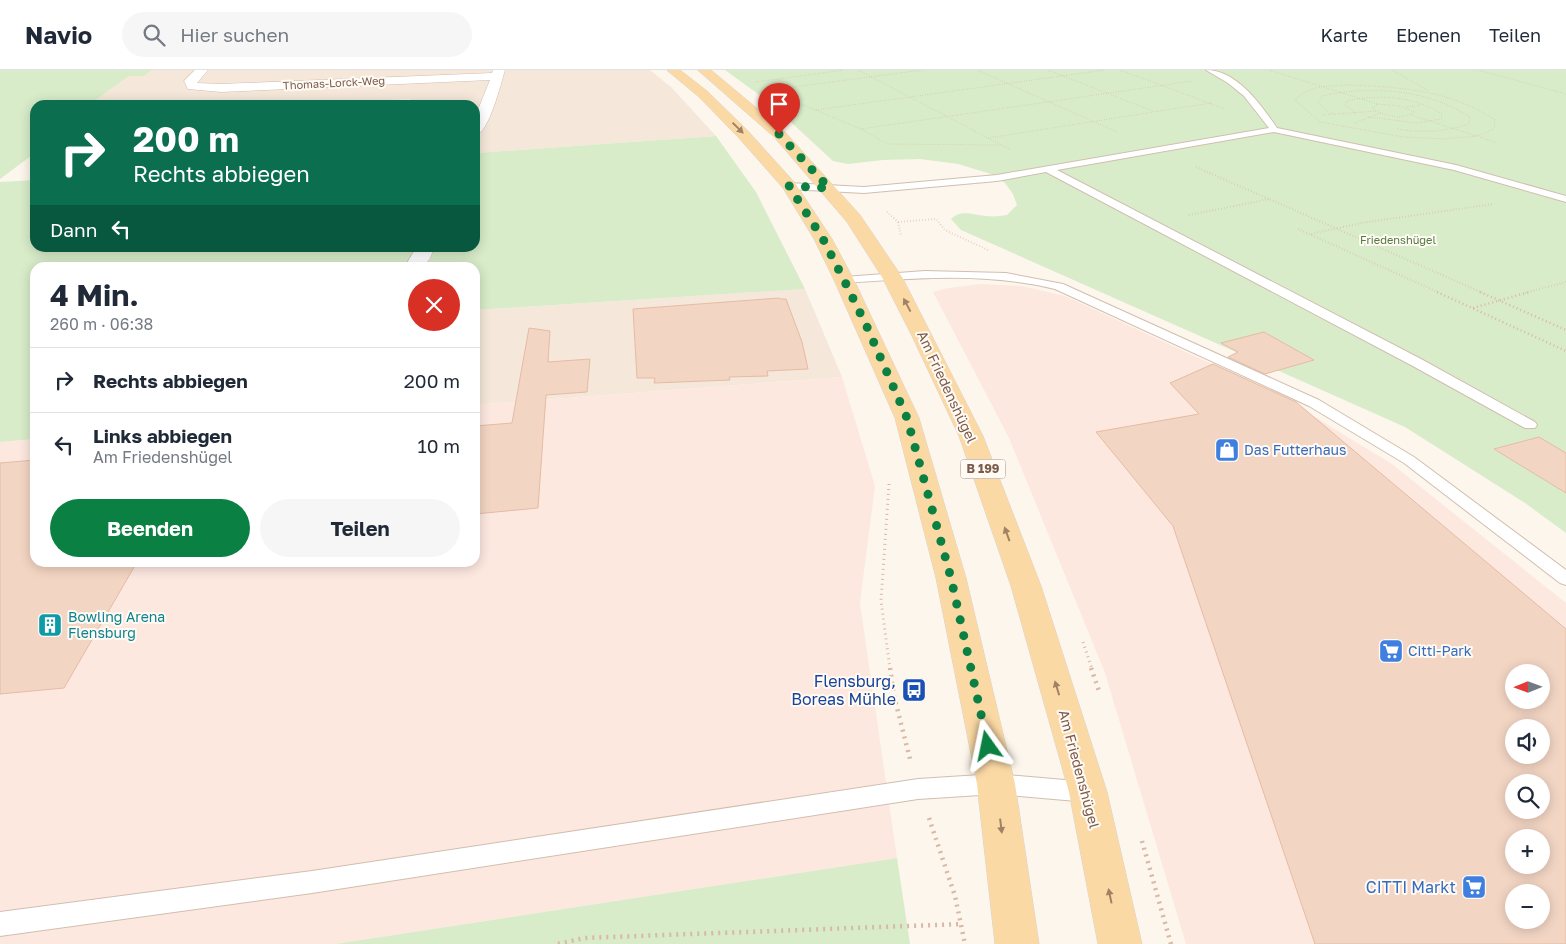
<!DOCTYPE html>
<html lang="de">
<head>
<meta charset="utf-8">
<style>
  :root { --surface:#fff; --page:#f6f6f7; --text:#1f2937; --muted:#747a83; --line:#e0e1e3; --accent:#0b8043 }
  body { margin:0; font-family:"Golos Text",sans-serif; background:var(--page); color:var(--text); height:100vh; display:flex; flex-direction:column; font-size:19px; white-space:nowrap }
  * { box-sizing:border-box; margin:0 }
  p { font-size:16px; color:var(--muted) }
  .icon { flex:none; width:28px; height:28px; fill:none; stroke:currentColor; stroke-width:2; stroke-linecap:round; stroke-linejoin:round }
  .map { position:relative; flex:1; overflow:hidden }
  .panel { position:absolute; left:30px; top:192px; width:450px; height:305px; display:flex; flex-direction:column; background:var(--surface); border-radius:15px; box-shadow:0 2px 12px #0003 }
  .panel>* { flex:none }
  .guide { position:absolute; left:30px; top:30px; width:450px; height:152px; border-radius:15px; box-shadow:0 2px 12px #0003; background:#0b6e4f; color:#fff; overflow:hidden }
  .needle { width:32px; rotate:269deg }
  .buttons { position:absolute; left:1505px; top:594px; display:grid; gap:10px }
  .buttons a { display:grid; place-items:center; width:45px; height:45px; border-radius:50%; background:var(--surface); box-shadow:0 2px 12px #0003; font-size:25px }
  .pin { position:absolute; display:grid; place-items:center; width:42px; height:42px; color:#fff; margin:-51px -21px; border-radius:50% 50% 50% 0; rotate:-45deg; box-shadow:0 0 5px #0007 }
  .pin .icon { rotate:45deg }
  .me { position:absolute; width:55px; margin:-28px; rotate:348deg; stroke-linejoin:round; filter:drop-shadow(0 0 4px #0008) }
  .turn { display:flex; align-items:center; gap:18px; height:105px; padding:0 20px; font-size:22px }
  .turn .icon { width:65px; height:65px; stroke-width:2.5 }
  .turn b { display:block; font-size:35px; line-height:42px }
  .then { display:flex; align-items:center; height:48px; padding:0 20px; background:#0003; gap:10px; font-size:19px }
  .round { display:grid; place-items:center; flex:none; width:52px; height:52px; border-radius:26px; background:var(--page) }
  .summary { display:flex; align-items:center; justify-content:space-between; height:85px; padding:0 20px }
  h1 { font-size:30px; font-weight:700; line-height:38px }
  .action { display:flex; gap:10px; margin-top:auto; padding:10px 20px }
  .action a { flex:1; height:58px; border-radius:30px; background:var(--accent); color:#fff; font-size:20px; font-weight:700; line-height:58px; text-align:center }
  .action a+a { background:var(--page); color:var(--text) }
  ul { padding:0; list-style:none }
  li { display:flex; align-items:center; gap:15px; height:65px; padding:0 20px; border-top:1px solid var(--line) }
  li div { flex:1 }
  li b { display:block; font-size:19px }
  li em { font-style:normal }
  header { display:flex; align-items:center; gap:30px; box-sizing:border-box; height:70px; padding:0 25px; background:var(--surface); border-bottom:1px solid var(--line) }
  header strong { font-size:24px }
  nav { display:flex; gap:28px; margin-inline-start:auto; font-size:18px }
  .search { width:350px; height:45px; background:var(--page); display:flex; align-items:center; gap:12px; box-sizing:border-box; padding:0 18px; border-radius:28px; color:var(--muted); font-size:19px }
  .map>svg:first-child { display:block }
  .residential { fill:#f5e8da }
  .commercial { fill:#fde8e0; fill-rule:evenodd }
  .green { fill:#d8ecc9 }
  .building { fill:#f3d5c3; stroke:#e6bba3; fill-rule:evenodd }
  .lines { fill:none; stroke-linecap:round; stroke-linejoin:round }
  .service-casing { stroke:#d1beb0; stroke-width:2 }
  .minor-casing { stroke:#d1beb0; stroke-width:1 }
  .primary-casing { stroke:#dad1cd; stroke-width:1 }
  .path-far4 { stroke:#d9b8a5; stroke-width:1; stroke-dasharray:0.5 2; stroke-linecap:butt }
  .path-far3 { stroke:#d9b8a5; stroke-width:2; stroke-dasharray:0.5 2.5; stroke-linecap:butt }
  .path-far2 { stroke:#d9b8a5; stroke-width:2.5; stroke-dasharray:1 3; stroke-linecap:butt }
  .path-far1 { stroke:#d9b8a5; stroke-width:3; stroke-dasharray:1 4; stroke-linecap:butt }
  .path { stroke:#d9b8a5; stroke-width:4.5; stroke-dasharray:2 5; stroke-linecap:butt }
  .service { fill:#fff; fill-rule:evenodd }
  .minor { fill:#fff; fill-rule:evenodd }
  .primary { fill:#fbd9a5; fill-rule:evenodd }
  .oneway { fill:#a18267 }
  .route { stroke:#0b8043; stroke-width:9; stroke-dasharray:0 16.2 }
  .labels { text-anchor:middle; stroke-width:4; stroke-linejoin:round; paint-order:stroke }
  .far-street-label { font-size:11px; fill:#7a5c4d; stroke:#fffaf3 }
  .far-park-label { font-size:11px; fill:#537a41; stroke:#fffaf3 }
  .shield { fill:#fffaf3; stroke:#a28b7f; stroke-width:1 }
  .shield-label { font-size:12px; font-weight:bold; fill:#7a5c4d }
  .street-label { font-size:14px; fill:#7a5c4d; stroke:#fffaf3 }
  .shop-label { font-size:14px; fill:#366cbe; stroke:#fffaf3; text-anchor:start }
  .culture-label { font-size:14px; fill:#0d838f; stroke:#fffaf3; text-anchor:start }
  .near-transit-label { font-size:16px; fill:#164399; stroke:#fffaf3; text-anchor:end }
  .near-shop-label { font-size:16px; fill:#366cbe; stroke:#fffaf3; text-anchor:end }
</style>
</head>
<body>
<header>
<strong>Navio</strong>
<div class="search"><svg class="icon" aria-label="search" viewBox="0 0 24 24"><circle cx="10" cy="10" r="6"/><path d="M15 15l6 6"/></svg>Hier suchen</div>
<nav><a>Karte</a><a>Ebenen</a><a>Teilen</a></nav>
</header>
<div class="map">
<svg width="1566" height="874" viewBox="0 0 1566 874">
  <rect width="100%" height="100%" fill="#fdf6ec"/>
  <g class="residential">
    <polygon points="152,0 650,0 671,17 716,66 475,83 475,35 409,35 411,29 289,35 89,35 129,6 144,6"/>
    <polygon points="805,219 842,307 475,335 475,240"/>
  </g>
  <g class="commercial">
    <path d="M981,214L1022,216L1065,226L1279,325L1392,394L1566,533V874H1186L1105,603L1009,368L933,222L948,218ZM1514,602H1541V630H1514ZM1514,658H1541V685H1514ZM1514,712H1541V740H1514ZM1514,768H1541V795H1514ZM1514,822H1541V850H1514Z"/>
    <polygon points="842,307 875,416 860,533 897,788 335,874 0,874 0,372 35,369 35,492 475,492 475,335"/>
  </g>
  <g class="green">
    <polygon points="0,0 152,0 144,6 129,6 89,35 35,35 35,83 0,109"/>
    <path d="M725,0H1566V463L1525,433L1405,357L961,160L951,149C961,139 973,145 986,146C993,147 1000,146 1007,145L1017,135L1013,124L1005,113L991,104L958,94L920,89L883,90L848,94L833,91L769,32Z"/>
    <polygon points="716,66 756,122 805,219 475,240 475,198 35,198 35,369 0,372 0,112 35,110 35,178 475,178 475,83"/>
    <polygon points="897,788 910,874 335,874"/>
  </g>
  <g class="building">
    <polygon points="779,228 780,229 786,229 802,272 808,299 767,301 768,306 729,307 730,310 654,313 655,308 637,308 633,239"/>
    <polygon points="529,258 550,261 548,292 590,289 587,322 546,325 538,438 475,444 475,356 512,353"/>
    <polygon points="1264,262 1314,290 1265,304 1228,287 1238,282 1221,273"/>
    <path d="M1213,294L1296,332L1566,559V874H1315L1173,456L1096,362L1199,344L1170,313ZM1514,602H1541V630H1514ZM1514,658H1541V685H1514ZM1514,712H1541V740H1514ZM1514,768H1541V795H1514ZM1514,822H1541V850H1514Z"/>
    <polygon points="1539,367 1566,383 1566,423 1494,379"/>
    <polygon points="35,390 35,492 137,492 64,618 0,624 0,393"/>
  </g>
  <g class="lines">
    <defs>
      <g id="service">
        <path d="M1206,0C1237,0 1261,35 1277,58L1456,95L1566,126V132L1454,100L1274,62L1057,100L1421,289L1535,352L1537,355L1535,358H1525L1411,295L1046,102L997,111L864,123L789,119L784,116L789,113L864,117L997,105L1269,58L1244,26L1228,13Z"/>
        <path d="M925,201L1006,203L1063,214L1319,330L1414,387L1566,500V515L1560,513L1404,393L1309,336L1055,219C985,202 915,208 844,213L838,210L844,207Z"/>
        <polygon points="996,704 1088,712 1096,715 1099,722 1096,729 1088,732 996,724 918,729 312,823 0,866 0,842 312,801 918,709"/>
      </g>
      <g id="minor">
        <path d="M195,0H208L197,13L221,14L492,3L493,0H505C501,13 489,63 475,66V47L490,10L221,22L188,19L184,11Z"/>
        <polygon points="416,178 434,178 430,188 423,198 404,198"/>
      </g>
      <g id="primary">
        <polygon points="667,0 680,0 707,21 748,61 795,113 832,169 854,210 919,348 966,508 1015,714 1039,874 995,874 977,714 936,508 895,348 834,210 814,169 783,118 738,67 699,27"/>
        <polygon points="698,0 711,0 784,61 860,145 902,207 983,366 1041,516 1107,722 1142,874 1098,874 1069,722 1011,516 959,366 912,266 882,207 847,152 774,67"/>
      </g>
    </defs>
    <use href="#service" class="service-casing"/>
    <use href="#minor" class="minor-casing"/>
    <use href="#primary" class="primary-casing"/>
    <g class="path-far4">
      <polyline points="858,0 1011,80"/>
      <polyline points="977,0 1117,62"/>
      <polyline points="1048,0 1155,42"/>
      <polyline points="1120,0 1225,39"/>
      <polyline points="1269,0 1377,34"/>
      <polyline points="1392,0 1429,21"/>
      <polyline points="1478,0 1566,24"/>
      <polyline points="756,12 844,0"/>
      <path d="M1348,15C1400,17 1451,20 1495,50L1494,59L1476,66L1444,69L1403,67L1320,52L1295,30C1309,15 1329,16 1348,15Z"/>
      <polyline points="770,20 923,0"/>
      <polyline points="772,22 861,59 888,74 1001,75"/>
      <path d="M1377,34L1399,36L1415,42C1402,51 1384,46 1372,38Z"/>
      <polyline points="1407,37 1421,35"/>
      <polyline points="816,40 1105,0"/>
      <path d="M1355,43L1345,35L1347,31C1379,24 1414,26 1442,44L1441,49L1417,53L1369,47"/>
      <path d="M1334,44L1325,40L1318,32L1322,26C1372,15 1426,19 1470,47L1469,54C1445,62 1422,63 1397,59"/>
      <polyline points="1323,45 1377,41"/>
      <polyline points="1411,45 1495,72"/>
      <polyline points="1354,53 1381,43"/>
      <polyline points="861,59 1192,11"/>
      <polyline points="988,68 1211,33"/>
    </g>
    <g class="path-far3">
      <polyline points="1196,97 1483,223"/>
      <polyline points="887,142 898,152 936,149 945,160 990,181"/>
      <polyline points="1189,145 1269,129"/>
      <polyline points="898,152 901,166"/>
      <polyline points="1298,159 1440,223"/>
      <polyline points="1311,164 1361,153 1493,134"/>
      <polyline points="1525,223 1566,212"/>
    </g>
    <g class="path-far2">
      <polyline points="1437,222 1566,281"/>
      <polyline points="1480,222 1566,260"/>
      <polyline points="1473,238 1529,222"/>
    </g>
    <g class="path-far1">
      <polyline points="889,414 881,531 890,599"/>
      <polyline points="1083,572 1092,599"/>
    </g>
    <g class="path">
      <polyline points="890,598 894,626 910,689"/>
      <polyline points="1091,598 1099,621"/>
      <polyline points="929,748 955,826 965,874"/>
      <polyline points="1142,771 1171,874"/>
      <polyline points="558,874 584,868 962,854"/>
    </g>
    <use href="#service" class="service"/>
    <use href="#minor" class="minor"/>
    <use href="#primary" class="primary"/>
  </g>
  <defs><path id="oneway-solid" d="M-6-.8H1V-3.2L6.5 0L1 3.2V.8H-6Z" transform="scale(1.25)"/></defs>
  <g class="oneway">
    <use href="#oneway-solid" transform="translate(738 58) rotate(44)"/>
    <use href="#oneway-solid" transform="translate(907 235) rotate(-118)"/>
    <use href="#oneway-solid" transform="translate(1007 464) rotate(-110)"/>
    <use href="#oneway-solid" transform="translate(1057 618) rotate(-107)"/>
    <use href="#oneway-solid" transform="translate(1001 756) rotate(83)"/>
    <use href="#oneway-solid" transform="translate(1110 826) rotate(-102)"/>
  </g>
  <g class="lines">
    <polyline class="route" points="779,64 829,118 789,116 823,169 844,210 867,257 907,348 951,508 988,676"/>
  </g>
  <defs>
    <symbol id="shop-square" viewBox="-11 -11 22 22"><rect x="-9" y="-9" width="18" height="18" rx="4" fill="#3f7fe0" stroke="#fffaf3"/><path d="M-5-2.5h2.3a2.7 3.5 0 0 1 5.4 0H5L5.5 6h-11ZM-1.5-2.5h3a1.5 2.3 0 0 0-3 0Z" fill="#fff"/></symbol>
    <symbol id="building-square" viewBox="-11 -11 22 22"><rect x="-9" y="-9" width="18" height="18" rx="4" fill="#0f9aa8" stroke="#fffaf3"/><path d="M-4-6H4V6H1V3H-1V6H-4ZM-2.5-4.3h1.7v1.8h-1.7ZM.8-4.3h1.7v1.8H.8ZM-2.5-1h1.7V.8h-1.7ZM.8-1h1.7V.8H.8Z" fill="#fff"/></symbol>
    <symbol id="supermarket-square" viewBox="-11 -11 22 22"><rect x="-9" y="-9" width="18" height="18" rx="4" fill="#3f7fe0" stroke="#fffaf3"/><path d="M-6-5.5h2.5l.6 2H6L4.5 2H-2.5L-4.4-4H-6ZM-1.5 3.2a1.3 1.3 0 1 0 .1 0ZM3 3.2a1.3 1.3 0 1 0 .1 0Z" fill="#fff"/></symbol>
    <symbol id="bus-square" viewBox="-11 -11 22 22"><rect x="-9" y="-9" width="18" height="18" rx="4" fill="#1a4fb4" stroke="#fffaf3"/><path d="M-5-6H5V4H4V6H2V4H-2V6H-4V4H-5ZM-3.5-4V0h7V-4ZM-3.5 1.2v1.5H-2V1.2ZM2 1.2v1.5H3.5V1.2Z" fill="#fff"/></symbol>
  </defs>
  <g fill-rule="evenodd">
    <use href="#shop-square" x="1213" y="366" width="28" height="28"/>
    <use href="#building-square" x="36" y="541" width="28" height="28"/>
    <use href="#supermarket-square" x="1377" y="567" width="28" height="28"/>
    <use href="#bus-square" x="900" y="606" width="28" height="28"/>
    <use href="#supermarket-square" x="1460" y="803" width="28" height="28"/>
  </g>
  <g class="labels">
    <g class="far-street-label">
      <text transform="translate(334 13) rotate(-3)" y="4">Thomas-Lorck-Weg</text>
    </g>
    <g class="far-park-label">
      <text x="1398" y="174">Friedenshügel</text>
    </g>
    <rect class="shield" x="960.5" y="389.5" width="45" height="19" rx="4"/>
    <g class="shield-label">
      <text x="983" y="403">B 199</text>
    </g>
    <g class="street-label">
      <text transform="translate(947 317) rotate(65)" y="5">Am Friedenshügel</text>
      <text transform="translate(1079 699) rotate(75)" y="5">Am Friedenshügel</text>
    </g>
    <g class="shop-label">
      <text x="1244" y="385">Das Futterhaus</text>
      <text x="1408" y="586">Citti-Park</text>
    </g>
    <g class="culture-label">
      <text x="68" y="552">Bowling Arena<tspan x="68" dy="16">Flensburg</tspan></text>
    </g>
    <g class="near-transit-label">
      <text x="896" y="617">Flensburg,<tspan x="896" dy="18">Boreas Mühle</tspan></text>
    </g>
    <g class="near-shop-label">
      <text x="1456" y="823">CITTI Markt</text>
    </g>
  </g>
</svg>
<div class="buttons">
<a><svg class="needle" viewBox="-14 -14 28 28"><path d="M0-13l5 13h-10z" fill="#e53935"/><path d="M0 13l5-13h-10z" fill="#747a83"/></svg></a>
<a><svg class="icon" aria-label="sound" viewBox="0 0 24 24"><path d="M4 9h4l5-4v14l-5-4H4zM17 9q2 3 0 6"/></svg></a>
<a><svg class="icon" aria-label="search" viewBox="0 0 24 24"><circle cx="10" cy="10" r="6"/><path d="M15 15l6 6"/></svg></a>
<a>+</a>
<a>−</a>
</div>
<div class="pin" style="left:779px;top:64px;background:#d93025"><svg class="icon" aria-label="arrive" viewBox="0 0 24 24"><path d="M6 21V4h12l-3 4 3 4H6"/></svg></div>
<svg class="me" style="left:988px;top:676px" viewBox="-20 -20 40 40"><path d="M0-17L14 15 0 8-14 15z" fill="#0b8043" stroke="#fff" stroke-width="4"/></svg>
<div class="guide">
<div class="turn"><svg class="icon" aria-label="right" viewBox="0 0 24 24"><path d="M7 20v-9h11M14 6l5 5-5 5"/></svg><div><b>200 m</b>Rechts abbiegen</div></div>
<div class="then">Dann<svg class="icon" aria-label="left" viewBox="0 0 24 24"><path d="M17 20v-9H6M10 6l-5 5 5 5"/></svg></div>
</div>
<section class="panel">
<div class="summary"><div><h1>4 Min.</h1><p>260 m · 06:38</p></div><a class="round" style="background:#d93025;color:#fff"><svg class="icon" aria-label="close" viewBox="0 0 24 24"><path d="M6 6l12 12M18 6L6 18"/></svg></a></div>
<ul>
<li><svg class="icon" aria-label="right" viewBox="0 0 24 24"><path d="M7 20v-9h11M14 6l5 5-5 5"/></svg><div><b>Rechts abbiegen</b></div><em>200 m</em></li>
<li><svg class="icon" aria-label="left" viewBox="0 0 24 24"><path d="M17 20v-9H6M10 6l-5 5 5 5"/></svg><div><b>Links abbiegen</b><p>Am Friedenshügel</p></div><em>10 m</em></li>
</ul>
<div class="action"><a>Beenden</a><a>Teilen</a></div>
</section>
</div>
</body>
</html>
